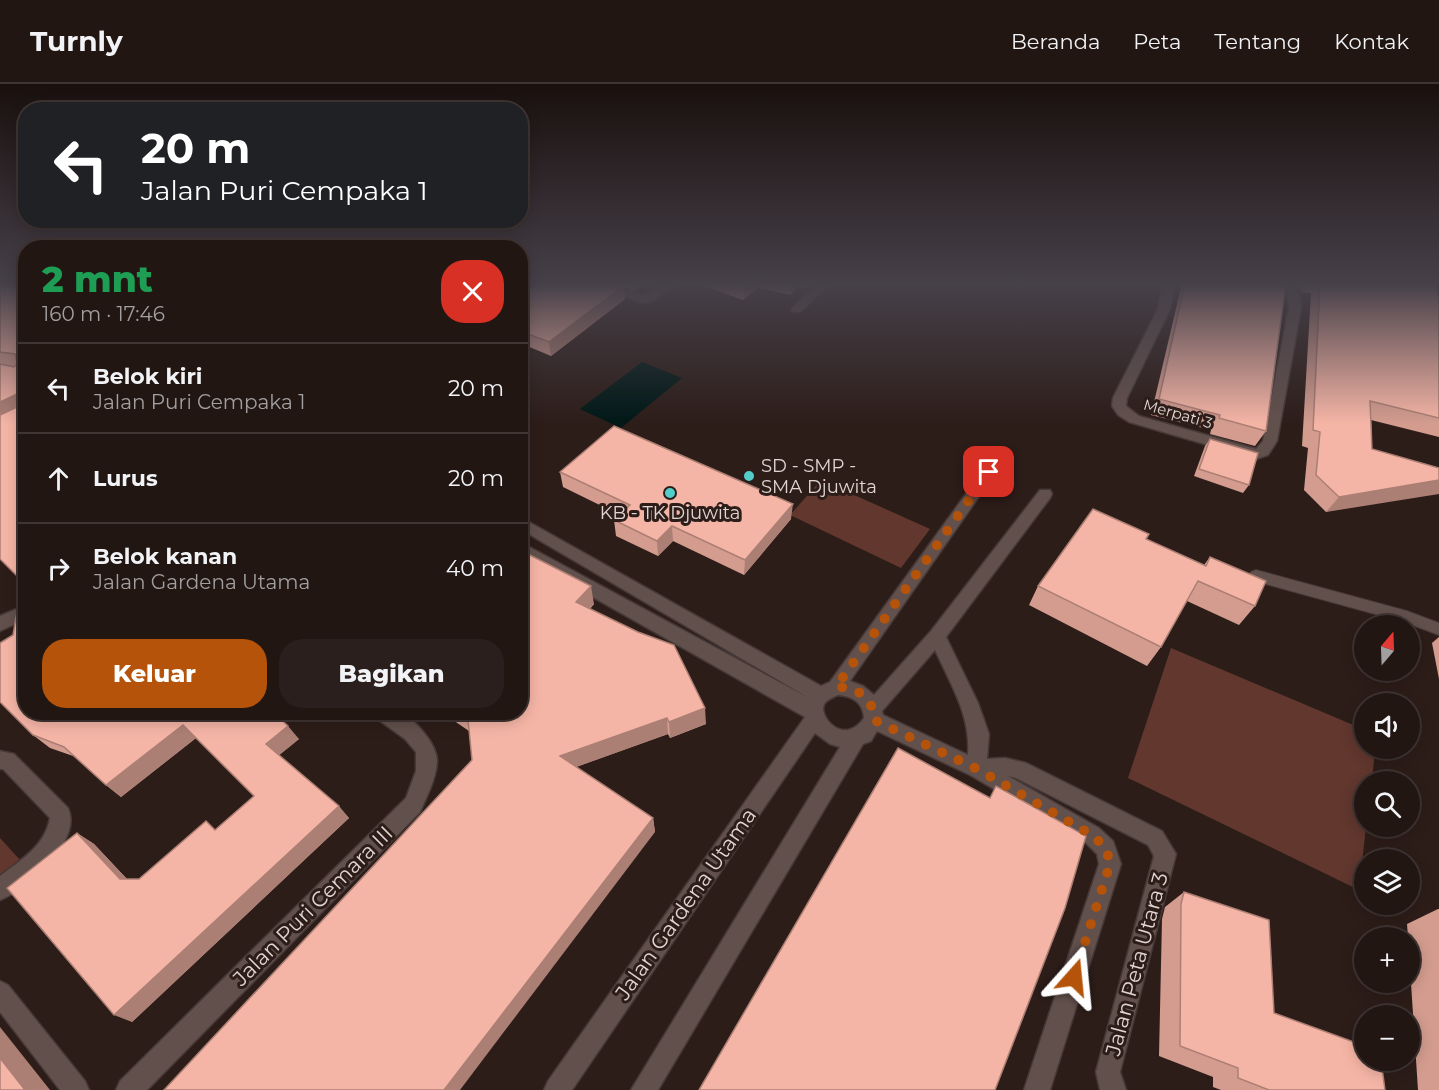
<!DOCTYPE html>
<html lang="id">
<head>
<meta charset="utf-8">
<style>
  :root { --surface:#221613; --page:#2a1f1c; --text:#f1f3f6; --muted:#a29fa0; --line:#3f3533; --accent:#b45309 }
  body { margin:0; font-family:Montserrat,sans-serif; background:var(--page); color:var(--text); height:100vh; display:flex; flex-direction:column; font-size:22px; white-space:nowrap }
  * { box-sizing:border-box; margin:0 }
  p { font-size:20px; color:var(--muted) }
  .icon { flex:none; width:33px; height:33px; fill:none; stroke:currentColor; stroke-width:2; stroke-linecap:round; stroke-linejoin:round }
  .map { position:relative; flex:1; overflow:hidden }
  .sheet { position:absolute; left:18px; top:156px; width:510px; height:480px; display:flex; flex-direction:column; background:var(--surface); border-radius:24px; box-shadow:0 3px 15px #0003,0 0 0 2px var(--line) }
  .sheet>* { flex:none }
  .hud { position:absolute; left:18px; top:18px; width:510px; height:126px; border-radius:24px; box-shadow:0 3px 15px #0003,0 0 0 2px var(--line); background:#202124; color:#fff; overflow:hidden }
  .needle { width:39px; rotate:19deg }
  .buttons { position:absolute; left:1354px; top:531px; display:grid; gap:12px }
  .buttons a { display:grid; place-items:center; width:66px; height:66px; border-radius:50%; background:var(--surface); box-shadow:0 3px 15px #0003,0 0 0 2px var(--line); font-size:30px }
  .pin { position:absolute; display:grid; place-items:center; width:51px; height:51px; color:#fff; margin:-26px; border-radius:12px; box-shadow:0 3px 9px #0006 }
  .me { position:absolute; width:66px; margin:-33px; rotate:18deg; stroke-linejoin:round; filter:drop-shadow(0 0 4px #0008) }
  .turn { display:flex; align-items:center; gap:21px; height:126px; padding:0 24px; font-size:27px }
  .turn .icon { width:78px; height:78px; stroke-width:2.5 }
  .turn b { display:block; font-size:42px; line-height:51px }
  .round { display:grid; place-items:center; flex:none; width:63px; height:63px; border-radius:24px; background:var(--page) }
  .overview { display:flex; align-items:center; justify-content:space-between; height:102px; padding:0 24px }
  h1 { font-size:36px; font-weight:800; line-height:45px; color:#1e9e55 }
  .action { display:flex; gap:12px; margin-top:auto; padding:12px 24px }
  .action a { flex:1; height:69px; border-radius:24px; background:var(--accent); color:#fff; font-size:24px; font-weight:800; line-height:69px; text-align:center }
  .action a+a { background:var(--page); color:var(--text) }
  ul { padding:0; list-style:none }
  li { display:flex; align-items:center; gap:18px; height:90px; padding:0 24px; border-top:2px solid var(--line) }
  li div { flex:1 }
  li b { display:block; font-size:22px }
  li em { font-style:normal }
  header { display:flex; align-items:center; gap:36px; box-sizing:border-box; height:84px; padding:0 30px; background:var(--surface); border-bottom:2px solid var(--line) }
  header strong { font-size:28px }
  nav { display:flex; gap:33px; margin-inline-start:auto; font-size:21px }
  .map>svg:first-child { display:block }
  .green { fill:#61372e }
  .water { fill:#011817 }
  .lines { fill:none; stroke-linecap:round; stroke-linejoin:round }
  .service-casing { stroke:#453836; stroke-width:2 }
  .minor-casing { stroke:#453836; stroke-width:3 }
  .service { fill:#62504c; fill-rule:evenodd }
  .minor { fill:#62504c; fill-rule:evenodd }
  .wall { fill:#d39c8f }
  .shaded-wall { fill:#ac7f74 }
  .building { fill:#f5b5a6; stroke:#ac7f74; stroke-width:1.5 }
  .route { stroke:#b45309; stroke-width:10; stroke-dasharray:0 18 }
  .poi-dot { fill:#53cdc9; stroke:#2d1d19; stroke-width:2 }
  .labels { text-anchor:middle; stroke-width:6; stroke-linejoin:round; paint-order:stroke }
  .far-street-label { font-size:15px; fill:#e0d5d2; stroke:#2d1d19 }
  .poi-label { font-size:18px; fill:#e0d5d2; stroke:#2d1d19; text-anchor:start }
  .near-street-label { font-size:21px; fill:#e0d5d2; stroke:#2d1d19 }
</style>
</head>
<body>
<header>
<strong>Turnly</strong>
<nav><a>Beranda</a><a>Peta</a><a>Tentang</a><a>Kontak</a></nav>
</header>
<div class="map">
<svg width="1439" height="1006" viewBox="0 0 1439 1006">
  <rect width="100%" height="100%" fill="#2d1d19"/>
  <g class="green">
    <polygon points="821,396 930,445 901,484 790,431"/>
    <polygon points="1171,564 1365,646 1365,664 1375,665 1372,697 1365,698 1366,743 1359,806 1128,694"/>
    <polygon points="0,754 21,777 0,793"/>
  </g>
  <polygon class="water" points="642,278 682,294 621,344 580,325"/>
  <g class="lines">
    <defs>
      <polygon id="service" points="1256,486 1407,527 1439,539 1439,551 1404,538 1251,496 1249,492 1251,488"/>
      <g id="minor">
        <polygon points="585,199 602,199 643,212 664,199 677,199 654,216 643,219"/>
        <polygon points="819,199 831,199 800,228 792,228 792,224"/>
        <polygon points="1163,199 1175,199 1170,225 1127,314 1126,322 1139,332 1256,365 1263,357 1289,224 1286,199 1298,199 1301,224 1277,357 1268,371 1256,375 1129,338 1118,331 1112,322 1113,314 1158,225"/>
        <path d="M989,383L996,388L994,391L850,597L863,602L874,611L931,547L1040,406H1050L1052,410L1050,414L946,553L978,619L989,650L987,675L1005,674L1026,679L1162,747L1176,770L1120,988L1126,1006H1100L1096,988L1154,772L1148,761L1016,694L1008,692L1099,744L1113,757L1121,780L1050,1006H1024L1099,780L1097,770L1085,758L970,691L877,647L871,657L863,660L658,1006H631L840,663L830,660L815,649L572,1006H544L548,997L805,633L520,472V458L809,614L520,445V433L821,602L830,598L984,385ZM935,566C951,601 971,632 968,671L883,631L882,627ZM838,611C853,612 863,619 864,634C843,664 816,630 825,619C828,615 834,613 838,611Z"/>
        <polygon points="26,521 26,535 0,547 0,532"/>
        <path d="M374,628C381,628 391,627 398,628C414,633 438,661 437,678C436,695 427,712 420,728L147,1006H116L120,997L406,714L416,687V668L405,655L376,634Z"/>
        <path d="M0,667L14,670L68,724C83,757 27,805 0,816V792C21,776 45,762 50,734L3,685H0Z"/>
        <polygon points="0,897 8,901 85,997 89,1006 60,1006 0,928"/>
      </g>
    </defs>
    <use href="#service" class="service-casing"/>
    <use href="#minor" class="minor-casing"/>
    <use href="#service" class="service"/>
    <use href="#minor" class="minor"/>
  </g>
  <g class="wall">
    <polygon points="0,199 26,199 26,501 0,475"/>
    <polygon points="520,199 647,199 635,207 624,203 625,215 551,272 520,259"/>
    <polygon points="695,199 811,199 808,204 797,202 791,211 758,204 743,216"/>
    <polygon points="1182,199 1289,199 1285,206 1266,347 1255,362 1210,350 1211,346 1151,331"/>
    <polygon points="1299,199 1436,199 1439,217 1439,353 1371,336 1372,365 1439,384 1326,428 1304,406 1308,364 1302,362 1311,209 1301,208"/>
    <polygon points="1210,355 1249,401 1243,409 1194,392 1205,362"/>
    <polygon points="560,388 791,435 744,491 673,457 658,472 616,452 614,436 620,431 563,403"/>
    <polygon points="1146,455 1204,481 1210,473 1255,522 1239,541 1187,517 1161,563 1147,582 1029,521 1038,502"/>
    <polygon points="520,466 594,520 590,525 706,640 670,654 668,650 576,683 653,734 655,748 472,676 469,647 441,628 520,628"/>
    <polygon points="13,551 299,655 279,671 349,734 132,938 77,749 94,760 127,795 139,795 216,745 254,712 196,654 121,713 106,701 76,673 50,664 33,651"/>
    <polygon points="1439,553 1439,595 1432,559"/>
    <polygon points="1184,808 1274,929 1385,1006 1221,1006 1213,1003 1213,993 1159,972 1162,835 1165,823"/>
    <polygon points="1438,825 1439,825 1439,1006 1418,1006 1410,884 1410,854 1408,854 1407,840"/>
  </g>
  <g class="shaded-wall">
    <polygon points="634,199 647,199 635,207"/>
    <polygon points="748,199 758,199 758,204 743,216 744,203"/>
    <polygon points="791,199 798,199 797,202 791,211"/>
    <polygon points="623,202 625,215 551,272 549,258"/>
    <polygon points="26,272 26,289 17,278"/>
    <polygon points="26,304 26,326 0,338 0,318"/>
    <polygon points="1439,396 1439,410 1326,428 1339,413"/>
    <polygon points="793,420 791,435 744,491 745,476"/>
    <polygon points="672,442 673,457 658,472 657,457"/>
    <polygon points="591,502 594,520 580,535 576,518"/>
    <polygon points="705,624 706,640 670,654 669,638"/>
    <polygon points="667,634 668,650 565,687 560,672"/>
    <polygon points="183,641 196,654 121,713 106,701"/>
    <polygon points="288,642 299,655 277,673 266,660"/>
    <polygon points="339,722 349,734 132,938 114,931"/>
    <polygon points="653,734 655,748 460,1006 444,1006"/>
    <polygon points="77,749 94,760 137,806 120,795"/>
    <polygon points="0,943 50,1006 25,1006 0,974"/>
  </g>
  <g class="building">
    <polygon points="0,199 26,199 26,272 17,278 15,270 0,268"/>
    <polygon points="520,199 616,199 623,202 549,258 520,247"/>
    <polygon points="734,199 748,199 744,203"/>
    <polygon points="1185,199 1286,199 1266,347 1219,334 1220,331 1159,315"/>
    <polygon points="1320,199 1436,199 1439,217 1439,334 1370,317 1372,365 1439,384 1439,396 1339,413 1316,391 1320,348 1313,346"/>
    <polygon points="0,280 14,283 17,280 26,282 26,304 15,311 0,318"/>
    <polygon points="16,312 26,315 26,501 0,475 0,331 15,324"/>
    <polygon points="614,342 793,420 745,476 672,442 657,457 614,436 630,421 560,388"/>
    <polygon points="1210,355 1258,369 1249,401 1199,385"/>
    <polygon points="1093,425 1149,450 1146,455 1206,482 1210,473 1266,497 1255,522 1198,497 1161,563 1038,502"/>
    <polygon points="520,466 591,502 576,518 638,548 674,561 705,624 669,638 667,634 560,672 653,734 444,1006 164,1006 472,676 468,636 457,628 520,628"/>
    <polygon points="26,522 26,628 273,628 288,642 266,660 339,722 114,931 7,804 77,749 120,795 139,795 206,737 215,746 254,712 183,641 106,701 64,663 33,651 0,618 0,559 13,551 17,528"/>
    <polygon points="898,664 990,714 996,702 1086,752 1065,824 995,1006 699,1006"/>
    <polygon points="1184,808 1269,836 1274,929 1365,962 1365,976 1381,976 1385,1006 1269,1006 1238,994 1238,984 1180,962 1181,820"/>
    <polygon points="0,974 25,1006 0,1006"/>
  </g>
  <linearGradient id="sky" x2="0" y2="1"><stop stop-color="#19100e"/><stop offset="0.59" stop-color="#464049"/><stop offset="1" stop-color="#464049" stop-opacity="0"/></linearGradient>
  <rect width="1439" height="340" fill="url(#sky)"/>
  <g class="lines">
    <path class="route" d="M989,388L836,603C856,603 874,613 874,636L977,685L1092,751L1106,764L1110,780L1074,893"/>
  </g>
  <g class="poi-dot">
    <circle cx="749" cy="392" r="6"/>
    <circle cx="670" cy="409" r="6"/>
  </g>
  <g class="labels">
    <g class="far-street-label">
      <text transform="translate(1178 330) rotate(16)" y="5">Merpati 3</text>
    </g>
    <g class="poi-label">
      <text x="761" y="388">SD - SMP -<tspan x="761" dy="21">SMA Djuwita</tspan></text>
      <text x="670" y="435" text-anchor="middle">KB - TK Djuwita</text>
    </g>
    <g class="near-street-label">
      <text transform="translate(686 820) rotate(-55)" y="7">Jalan Gardena Utama</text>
      <text transform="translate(313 822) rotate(-45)" y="7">Jalan Puri Cemara III</text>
      <text transform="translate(1137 880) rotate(-75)" y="7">Jalan Peta Utara 3</text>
    </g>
  </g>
</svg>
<div class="buttons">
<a><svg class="needle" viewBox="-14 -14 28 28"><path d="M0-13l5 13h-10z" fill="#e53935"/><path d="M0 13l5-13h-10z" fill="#a29fa0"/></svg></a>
<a><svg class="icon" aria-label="sound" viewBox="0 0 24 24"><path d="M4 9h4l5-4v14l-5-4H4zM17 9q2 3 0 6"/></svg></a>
<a><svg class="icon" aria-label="search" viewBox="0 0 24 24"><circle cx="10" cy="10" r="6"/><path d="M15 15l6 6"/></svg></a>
<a><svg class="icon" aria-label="layers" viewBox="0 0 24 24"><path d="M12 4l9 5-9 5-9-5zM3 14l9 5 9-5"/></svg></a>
<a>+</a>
<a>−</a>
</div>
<div class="pin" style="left:989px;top:388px;background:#d93025"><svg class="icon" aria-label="arrive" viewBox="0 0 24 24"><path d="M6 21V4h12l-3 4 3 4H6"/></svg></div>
<svg class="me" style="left:1074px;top:893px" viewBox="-20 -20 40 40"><path d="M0-17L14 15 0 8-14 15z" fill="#b45309" stroke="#fff" stroke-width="4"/></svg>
<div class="hud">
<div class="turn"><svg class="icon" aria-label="left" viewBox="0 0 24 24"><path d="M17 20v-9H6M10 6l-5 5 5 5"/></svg><div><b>20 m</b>Jalan Puri Cempaka 1</div></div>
</div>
<section class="sheet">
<div class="overview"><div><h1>2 mnt</h1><p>160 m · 17:46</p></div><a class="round" style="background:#d93025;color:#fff"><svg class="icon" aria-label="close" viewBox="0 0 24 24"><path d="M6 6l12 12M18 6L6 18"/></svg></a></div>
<ul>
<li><svg class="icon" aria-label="left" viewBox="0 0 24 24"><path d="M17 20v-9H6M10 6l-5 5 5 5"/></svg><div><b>Belok kiri</b><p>Jalan Puri Cempaka 1</p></div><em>20 m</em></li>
<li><svg class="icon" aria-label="ahead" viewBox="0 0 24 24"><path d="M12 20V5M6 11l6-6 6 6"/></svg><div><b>Lurus</b></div><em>20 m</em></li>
<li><svg class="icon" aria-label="right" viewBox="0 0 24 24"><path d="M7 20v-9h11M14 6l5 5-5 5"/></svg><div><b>Belok kanan</b><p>Jalan Gardena Utama</p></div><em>40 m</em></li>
</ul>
<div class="action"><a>Keluar</a><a>Bagikan</a></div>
</section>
</div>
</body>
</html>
